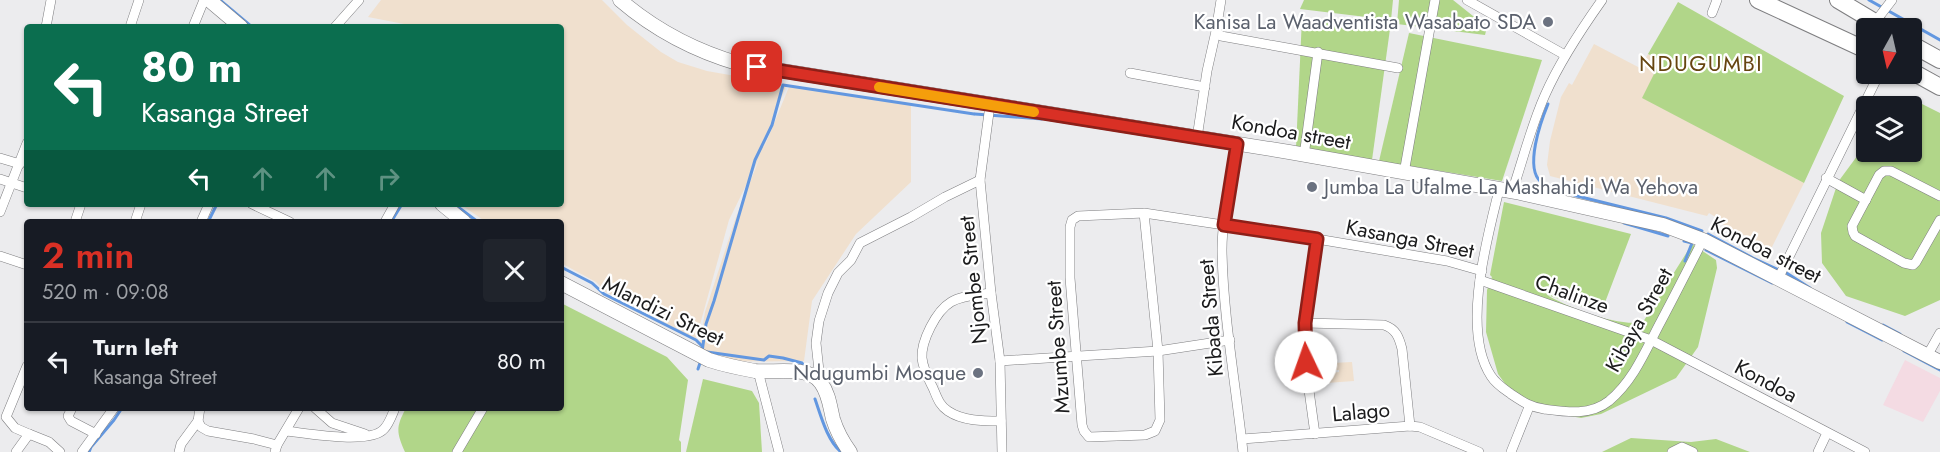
<!DOCTYPE html>
<html lang="en">
<head>
<meta charset="utf-8">
<style>
  :root { --surface:#171b24; --page:#20242c; --text:#f1f3f6; --muted:#9ea1a6; --line:#363941; --accent:#d93025 }
  body { margin:0; font-family:Jost,sans-serif; background:var(--page); color:var(--text); height:100vh; display:flex; flex-direction:column; font-size:22px; white-space:nowrap }
  * { box-sizing:border-box; margin:0 }
  p { font-size:20px; color:var(--muted) }
  .icon { flex:none; width:33px; height:33px; fill:none; stroke:currentColor; stroke-width:2; stroke-linecap:round; stroke-linejoin:round }
  .map { position:relative; flex:1; overflow:hidden }
  .side { position:absolute; left:24px; top:219px; width:540px; height:192px; display:flex; flex-direction:column; background:var(--surface); border-radius:6px; box-shadow:0 2px 4px #0004 }
  .side>* { flex:none }
  .guide { position:absolute; left:24px; top:24px; width:540px; height:183px; border-radius:6px; box-shadow:0 2px 4px #0004; background:#0b6e4f; color:#fff; overflow:hidden }
  .needle { width:39px; rotate:188deg }
  .tools { position:absolute; left:1856px; top:18px; display:grid; gap:12px }
  .tools a { display:grid; place-items:center; width:66px; height:66px; border-radius:6px; background:var(--surface); box-shadow:0 2px 4px #0004; font-size:30px }
  .pin { position:absolute; display:grid; place-items:center; width:51px; height:51px; color:#fff; margin:-26px; border-radius:12px; box-shadow:0 3px 9px #0006 }
  .me { position:absolute; width:66px; margin:-33px; rotate:357deg; stroke-linejoin:round; filter:drop-shadow(0 0 4px #0008) }
  .turn { display:flex; align-items:center; gap:21px; height:126px; padding:0 18px; font-size:27px }
  .turn .icon { width:78px; height:78px; stroke-width:2.5 }
  .turn b { display:block; font-size:42px; line-height:51px }
  .lanes { display:flex; align-items:center; height:57px; padding:0 18px; background:#0003; justify-content:center; gap:30px; direction:ltr }
  .lanes .off { opacity:.35 }
  .round { display:grid; place-items:center; flex:none; width:63px; height:63px; border-radius:6px; background:var(--page) }
  .headline { display:flex; align-items:center; justify-content:space-between; height:102px; padding:0 18px }
  h1 { font-size:36px; font-weight:600; line-height:45px; color:var(--accent) }
  ul { padding:0; list-style:none }
  li { display:flex; align-items:center; gap:18px; height:78px; padding:0 18px; border-top:2px solid var(--line) }
  li div { flex:1 }
  li b { display:block; font-size:22px }
  li em { font-style:normal }
  .map>svg:first-child { display:block }
  .commercial { fill:#f4dbe3 }
  .education { fill:#f0e0ce }
  .green { fill:#b1d689 }
  .lines { fill:none; stroke-linecap:round; stroke-linejoin:round }
  .stream { stroke:#6297e0; stroke-width:3 }
  .street-casing { stroke:#7e7e80; stroke-width:10 }
  .secondary-casing { stroke:#7e7e80; stroke-width:15 }
  .highway-casing { stroke:#7e7e80; stroke-width:18 }
  .street { stroke:#fff; stroke-width:9 }
  .secondary { stroke:#fff; stroke-width:14 }
  .highway { stroke:#fff; stroke-width:16 }
  .route-casing { stroke:#8d1f18; stroke-width:15 }
  .route { stroke:#d93025; stroke-width:10 }
  .slow { stroke:#f59e0b; stroke-width:10 }
  .worship-dot { fill:#6b7280; stroke:#fff; stroke-width:2 }
  .labels { text-anchor:middle; stroke-width:4.5; stroke-linejoin:round; paint-order:stroke }
  .worship-label { font-size:21px; fill:#5b616d; stroke:#fff; text-anchor:end }
  .street-label { font-size:21px; fill:#1b1b1c; stroke:#fff }
  .neighbourhood-label { font-size:22px; letter-spacing:1.5px; fill:#664510; stroke:#fff }
</style>
</head>
<body>
<div class="map">
<svg width="1940" height="452" viewBox="0 0 1940 452">
  <rect width="100%" height="100%" fill="#ececee"/>
  <polygon class="commercial" points="1905,360 1940,378 1940,391 1923,422 1883,405"/>
  <g class="education">
    <polygon points="381,0 602,0 627,25 661,52 678,62 707,71 786,85 763,150 789,87 911,104 911,182 856,234 812,301 804,361 697,362 705,312 736,217 760,157 729,220 696,339 606,292 596,282 561,263 561,222 486,222 460,204 561,204 561,27 434,27 404,24 368,17"/>
    <polygon points="1594,44 1640,68 1648,54 1662,60 1643,98 1804,183 1771,249 1716,221 1717,218 1709,213 1707,216 1550,176 1547,165 1550,141 1561,97 1569,83 1572,85"/>
    <polygon points="1352,362 1354,381 1313,384 1311,365 1330,364 1331,373 1339,372 1339,370 1333,370 1332,363"/>
  </g>
  <g class="green">
    <polygon points="1304,0 1393,0 1391,20 1300,9"/>
    <polygon points="1399,0 1453,0 1473,16 1483,21 1486,31 1485,35 1397,24"/>
    <polygon points="1678,2 1844,96 1804,183 1642,98 1661,60 1648,54"/>
    <polygon points="1302,18 1390,29 1372,160 1296,148"/>
    <polygon points="1409,33 1542,60 1502,181 1379,161"/>
    <polygon points="1914,100 1940,113 1940,300 1905,316 1846,296 1822,263 1821,233 1838,182 1866,144 1866,152 1911,152 1911,106 1893,106"/>
    <path d="M1504,202L1631,234L1601,313L1547,295C1569,308 1618,327 1643,322L1692,244L1716,260L1717,268L1698,347L1676,378L1601,414L1581,418L1543,411L1514,396L1498,374L1486,332L1487,290L1492,277L1490,275Z"/>
    <path d="M561,303L667,357L688,380L679,440L681,442V452H405C396,432 396,427 406,408H561Z"/>
    <polygon points="703,379 752,391 759,403 762,452 686,452"/>
    <polygon points="1631,438 1691,442 1716,439 1750,452 1602,452"/>
  </g>
  <g class="lines">
    <g class="stream">
      <polyline points="220,0 252,27"/>
      <polyline points="1869,0 1940,40"/>
      <path d="M1548,104C1541,121 1524,168 1541,182L1577,196L1666,218L1702,231"/>
      <polyline points="975,114 1042,119"/>
      <polyline points="454,204 478,222"/>
      <polyline points="208,222 217,204"/>
      <polyline points="391,222 402,204"/>
      <polyline points="1624,223 1668,236"/>
      <polyline points="1708,234 1753,258 1779,270"/>
      <polyline points="1684,241 1692,243 1685,261"/>
      <polyline points="1706,250 1772,283"/>
      <polyline points="561,267 592,283 604,294 696,340 702,346"/>
      <polyline points="1785,272 1810,288"/>
      <polyline points="1847,322 1882,340"/>
      <polyline points="1883,325 1900,334"/>
      <polyline points="1904,351 1940,370"/>
      <polyline points="702,352 706,324 714,301 755,160 772,125 783,85 974,114"/>
      <polyline points="707,352 764,360 769,356 783,358 802,363 803,365"/>
      <polyline points="698,369 701,360"/>
      <path d="M815,399C821,416 827,440 841,452"/>
      <polyline points="89,452 91,447 114,420 122,408"/>
    </g>
    <defs>
      <g id="street">
        <polyline points="1221,0 1216,31 1221,36 1398,68"/>
        <polyline points="1467,0 1565,55"/>
        <polyline points="1712,13 1717,0"/>
        <polyline points="1875,22 1892,0"/>
        <polyline points="46,27 51,0"/>
        <polyline points="130,27 139,0"/>
        <polyline points="193,27 204,0"/>
        <polyline points="335,27 359,0"/>
        <polyline points="1130,73 1205,87"/>
        <polyline points="990,105 980,180 991,293 1000,361 1002,452"/>
        <polyline points="1197,138 1207,71 1216,31"/>
        <path d="M1237,144C1232,179 1222,215 1222,250C1223,316 1236,386 1243,452"/>
        <polyline points="1304,156 1318,52"/>
        <polyline points="0,158 20,164"/>
        <polyline points="1404,173 1435,0"/>
        <polyline points="1826,178 1866,200"/>
        <polyline points="0,179 27,188"/>
        <path d="M1499,190C1487,239 1461,331 1491,376C1496,384 1504,389 1511,394C1523,402 1530,407 1544,409C1566,412 1590,416 1609,401C1633,381 1645,352 1659,325C1674,297 1688,269 1703,240"/>
        <path d="M1512,192C1523,160 1531,126 1545,95C1560,61 1580,31 1602,0"/>
        <polyline points="1940,196 1891,171 1884,171 1879,175 1852,226 1853,232 1855,236 1904,263 1913,265 1916,262 1940,220"/>
        <polyline points="252,204 290,222"/>
        <polyline points="0,212 27,143"/>
        <polyline points="1144,213 1158,351 1160,420 1155,431 1145,435 1089,437 1084,431 1082,425 1070,278 1070,227 1072,220 1078,216 1144,213 1317,239 1447,261 1482,271"/>
        <polyline points="75,222 81,204"/>
        <polyline points="135,222 141,204"/>
        <polyline points="201,222 209,204"/>
        <polyline points="385,222 395,204"/>
        <polyline points="0,256 27,265"/>
        <polyline points="1778,279 1879,74"/>
        <polyline points="1480,280 1651,340 1865,452"/>
        <path d="M991,293C978,295 962,295 951,302C936,311 921,341 922,358C923,369 928,378 933,388C937,397 939,405 948,411C963,421 982,421 1001,421"/>
        <path d="M1305,323L1384,325C1396,329 1399,337 1402,349L1410,426"/>
        <polyline points="1927,356 1940,333"/>
        <polyline points="1000,361 1158,351 1230,340"/>
        <polyline points="27,366 6,417 15,428 29,434"/>
        <polyline points="758,371 779,452"/>
        <polyline points="820,380 816,343 819,321 828,293 838,273 851,260 860,243 911,217 945,197 980,180"/>
        <polyline points="72,408 68,416 71,421 96,434"/>
        <polyline points="200,408 198,421 201,427 208,431 254,439 277,445"/>
        <polyline points="315,408 332,423 365,434"/>
        <path d="M286,431C306,433 370,445 384,429C389,424 392,415 395,408"/>
        <polyline points="1315,434 1307,376 1305,323 1317,239"/>
        <polyline points="1242,439 1410,426 1420,427 1479,452"/>
        <polyline points="16,452 29,434 49,442 60,452"/>
        <polyline points="82,452 114,408"/>
        <polyline points="179,452 181,444 198,421"/>
        <polyline points="275,452 277,445 299,408"/>
        <polyline points="457,452 483,408"/>
        <polyline points="1511,452 1529,407"/>
        <polyline points="1672,452 1682,447 1693,452"/>
        <polyline points="1818,452 1827,433"/>
      </g>
      <g id="secondary">
        <polyline points="209,0 241,27"/>
        <path d="M620,0C655,30 695,51 740,64L1289,152L1516,192L1663,225L1703,240L1940,362"/>
        <polyline points="442,204 464,222"/>
        <path d="M561,283L709,360C724,365 739,368 755,371C774,373 809,365 821,383C829,394 830,407 833,419C837,432 842,441 850,452"/>
      </g>
      <g id="highway">
        <polyline points="1758,0 1866,50"/>
        <polyline points="1838,0 1885,28"/>
        <polyline points="1911,44 1940,60"/>
        <polyline points="1911,71 1940,87"/>
      </g>
    </defs>
    <use href="#street" class="street-casing"/>
    <use href="#secondary" class="secondary-casing"/>
    <use href="#highway" class="highway-casing"/>
    <use href="#street" class="street"/>
    <use href="#secondary" class="secondary"/>
    <use href="#highway" class="highway"/>
  </g>
  <g class="lines">
    <defs>
      <polyline id="route" points="757,67 1237,144 1224,225 1317,239 1305,323 1306,362"/>
    </defs>
    <use href="#route" class="route-casing"/>
    <use href="#route" class="route"/>
    <polyline class="slow" points="879,87 1034,112"/>
  </g>
  <g class="worship-dot">
    <circle cx="1548" cy="22" r="6"/>
    <circle cx="1312" cy="187" r="6"/>
    <circle cx="978" cy="373" r="6"/>
  </g>
  <g class="labels">
    <g class="worship-label">
      <text x="1536" y="29">Kanisa La Waadventista Wasabato SDA</text>
      <text x="1324" y="194" text-anchor="start">Jumba La Ufalme La Mashahidi Wa Yehova</text>
      <text x="966" y="380">Ndugumbi Mosque</text>
    </g>
    <g class="street-label">
      <text transform="translate(1291 132) rotate(10)" y="7">Kondoa street</text>
      <text transform="translate(1410 239) rotate(11)" y="7">Kasanga Street</text>
      <text transform="translate(1766 250) rotate(27)" y="7">Kondoa street</text>
      <text transform="translate(973 280) rotate(-96)" y="7">Njombe Street</text>
      <text transform="translate(1572 294) rotate(20)" y="7">Chalinze</text>
      <text transform="translate(663 311) rotate(26)" y="7">Mlandizi Street</text>
      <text transform="translate(1211 318) rotate(-95)" y="7">Kibada Street</text>
      <text transform="translate(1639 320) rotate(-61)" y="7">Kibaya Street</text>
      <text transform="translate(1058 347) rotate(-94)" y="7">Mzumbe Street</text>
      <text transform="translate(1766 381) rotate(28)" y="7">Kondoa</text>
      <text transform="translate(1361 412) rotate(-5)" y="7">Lalago</text>
    </g>
    <g class="neighbourhood-label">
      <text x="1701" y="71">NDUGUMBI</text>
    </g>
  </g>
</svg>
<div class="tools">
<a><svg class="needle" viewBox="-14 -14 28 28"><path d="M0-13l5 13h-10z" fill="#e53935"/><path d="M0 13l5-13h-10z" fill="#9ea1a6"/></svg></a>
<a><svg class="icon" aria-label="layers" viewBox="0 0 24 24"><path d="M12 4l9 5-9 5-9-5zM3 14l9 5 9-5"/></svg></a>
</div>
<div class="pin" style="left:757px;top:67px;background:#d93025"><svg class="icon" aria-label="arrive" viewBox="0 0 24 24"><path d="M6 21V4h12l-3 4 3 4H6"/></svg></div>
<svg class="me" style="left:1306px;top:362px" viewBox="-20 -20 40 40"><circle r="19" fill="#fff"/><path d="M0-13L10 11 0 6-10 11z" fill="#d93025"/></svg>
<div class="guide">
<div class="turn"><svg class="icon" aria-label="left" viewBox="0 0 24 24"><path d="M17 20v-9H6M10 6l-5 5 5 5"/></svg><div><b>80 m</b>Kasanga Street</div></div>
<div class="lanes"><svg class="icon" aria-label="left" viewBox="0 0 24 24"><path d="M17 20v-9H6M10 6l-5 5 5 5"/></svg><svg class="icon off" aria-label="ahead" viewBox="0 0 24 24"><path d="M12 20V5M6 11l6-6 6 6"/></svg><svg class="icon off" aria-label="ahead" viewBox="0 0 24 24"><path d="M12 20V5M6 11l6-6 6 6"/></svg><svg class="icon off" aria-label="right" viewBox="0 0 24 24"><path d="M7 20v-9h11M14 6l5 5-5 5"/></svg></div>
</div>
<section class="side">
<div class="headline"><div><h1>2 min</h1><p>520 m · 09:08</p></div><a class="round"><svg class="icon" aria-label="close" viewBox="0 0 24 24"><path d="M6 6l12 12M18 6L6 18"/></svg></a></div>
<ul>
<li><svg class="icon" aria-label="left" viewBox="0 0 24 24"><path d="M17 20v-9H6M10 6l-5 5 5 5"/></svg><div><b>Turn left</b><p>Kasanga Street</p></div><em>80 m</em></li>
</ul>
</section>
</div>
</body>
</html>
